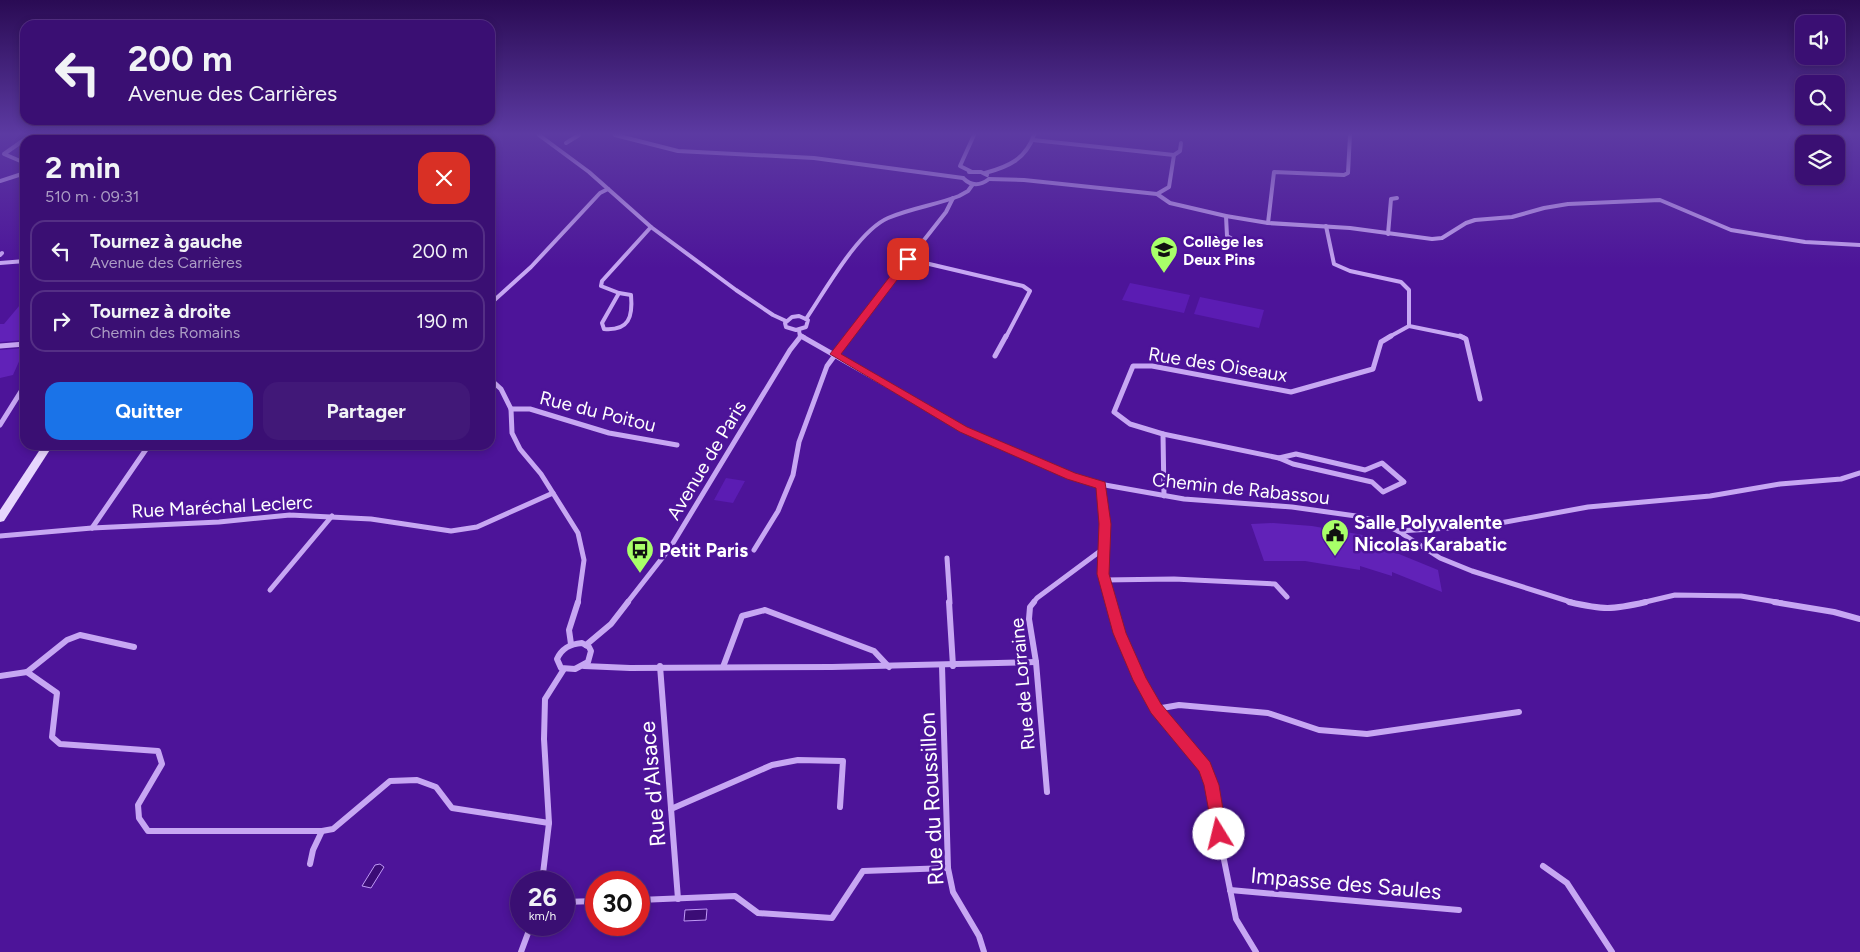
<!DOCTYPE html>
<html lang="fr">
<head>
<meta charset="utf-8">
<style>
  :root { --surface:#3a0f73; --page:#411878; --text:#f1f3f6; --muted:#ab9cc4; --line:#542f85; --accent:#1a73e8 }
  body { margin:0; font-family:Figtree,sans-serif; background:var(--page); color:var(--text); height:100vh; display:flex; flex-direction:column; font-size:19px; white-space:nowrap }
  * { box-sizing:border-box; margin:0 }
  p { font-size:16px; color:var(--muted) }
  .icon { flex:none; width:28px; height:28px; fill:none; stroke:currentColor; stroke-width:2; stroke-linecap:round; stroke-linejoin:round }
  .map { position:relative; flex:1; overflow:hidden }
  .details { position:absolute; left:20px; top:135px; width:475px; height:315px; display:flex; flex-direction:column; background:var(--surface); border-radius:15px; box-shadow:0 2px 8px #0003,0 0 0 1px var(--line) }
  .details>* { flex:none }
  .banner { position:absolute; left:20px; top:20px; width:475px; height:105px; border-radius:15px; box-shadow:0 2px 8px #0003,0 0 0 1px var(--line); background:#3a0f73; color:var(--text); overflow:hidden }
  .buttons { position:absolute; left:1795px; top:15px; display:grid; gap:10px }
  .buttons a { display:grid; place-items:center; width:50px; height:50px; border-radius:10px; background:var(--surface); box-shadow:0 2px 8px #0003,0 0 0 1px var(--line); font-size:25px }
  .speed { position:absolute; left:510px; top:871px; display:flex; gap:10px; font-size:25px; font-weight:700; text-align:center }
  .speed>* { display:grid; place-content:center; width:65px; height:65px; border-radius:50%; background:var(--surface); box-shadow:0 2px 8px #0003,0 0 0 1px var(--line); line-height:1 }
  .speed small { font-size:12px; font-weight:400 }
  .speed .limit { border:8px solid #d22; background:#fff; color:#111 }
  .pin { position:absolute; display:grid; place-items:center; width:42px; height:42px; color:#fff; margin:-21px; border-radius:10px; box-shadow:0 2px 8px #0006 }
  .me { position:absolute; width:55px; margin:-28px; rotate:351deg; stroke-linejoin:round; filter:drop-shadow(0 0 4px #0008) }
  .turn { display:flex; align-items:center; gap:18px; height:105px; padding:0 25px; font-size:22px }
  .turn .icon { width:65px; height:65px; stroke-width:2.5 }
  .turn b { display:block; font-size:35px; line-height:42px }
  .round { display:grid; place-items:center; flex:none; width:52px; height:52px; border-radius:15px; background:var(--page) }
  .head { display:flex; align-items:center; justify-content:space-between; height:85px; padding:0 25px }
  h1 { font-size:30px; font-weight:700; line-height:38px }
  .primary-button { display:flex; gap:10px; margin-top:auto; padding:10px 25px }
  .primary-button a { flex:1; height:58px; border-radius:15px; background:var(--accent); color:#fff; font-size:20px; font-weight:700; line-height:58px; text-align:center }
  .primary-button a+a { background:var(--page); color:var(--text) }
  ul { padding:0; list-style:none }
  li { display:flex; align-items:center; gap:15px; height:62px; margin:0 10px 8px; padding:0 15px; border:2px solid var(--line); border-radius:15px }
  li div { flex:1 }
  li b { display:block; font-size:19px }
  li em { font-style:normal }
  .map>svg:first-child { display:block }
  .green { fill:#5b1cb3 }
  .water { fill:#3b0c76; stroke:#bf99f6 }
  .building { fill:#6122b8 }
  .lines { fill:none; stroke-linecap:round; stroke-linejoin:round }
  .minor-far2 { stroke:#c7a7f3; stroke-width:4 }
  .minor-far1 { stroke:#c7a7f3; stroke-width:5 }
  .minor { stroke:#c7a7f3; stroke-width:6 }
  .secondary { fill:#e7d6fd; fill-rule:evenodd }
  .route { fill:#e11d48; stroke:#92132f }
  .labels { text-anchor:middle; stroke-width:5; stroke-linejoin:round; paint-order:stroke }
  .far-poi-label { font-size:16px; font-weight:bold; fill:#fff; stroke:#4d1499; text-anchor:start }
  .street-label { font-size:19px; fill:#fff; stroke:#4d1499 }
  .poi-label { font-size:19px; font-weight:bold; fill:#fff; stroke:#4d1499; text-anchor:start }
  .near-street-label { font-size:22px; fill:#fff; stroke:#4d1499 }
</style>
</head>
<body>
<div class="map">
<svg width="1860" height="952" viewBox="0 0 1860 952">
  <rect width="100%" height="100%" fill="#4d1499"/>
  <g class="green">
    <polygon points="443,135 499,135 490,143 490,140 437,140"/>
    <polygon points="1130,283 1190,295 1184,313 1122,300"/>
    <polygon points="1200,297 1264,310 1259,328 1194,314"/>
    <polygon points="726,478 745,481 733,503 714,500"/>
  </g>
  <g class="water">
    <polygon points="380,864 384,867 371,888 362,886 375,865"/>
    <polygon points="707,909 706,920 684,921 685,910"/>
  </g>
  <g class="building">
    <polygon points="25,299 25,340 0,342 0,324 4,324"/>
    <polygon points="25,348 13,375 0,378 0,350"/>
    <polygon points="1273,523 1312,526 1363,535 1362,544 1399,554 1438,570 1442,592 1392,572 1392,576 1360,566 1360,570 1305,561 1264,561 1251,524"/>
  </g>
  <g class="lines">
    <g class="minor-far2">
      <polyline points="539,135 589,172 651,227 736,290 773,315 786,321"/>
      <polyline points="615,135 678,151 814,158 963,178"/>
      <polyline points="273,137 308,140"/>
      <polyline points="29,138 60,135"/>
      <polyline points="194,140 198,135"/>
      <polyline points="1033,140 1174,155"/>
      <polyline points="566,143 579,135"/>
      <polyline points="25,163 4,154 31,135"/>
      <polyline points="969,172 981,172 987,175"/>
      <polyline points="972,172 960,166 974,135"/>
      <path d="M985,173C1008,167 1026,159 1034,135"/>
      <path d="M963,178C971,186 980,186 989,179"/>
      <polyline points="989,179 1024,180 1157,194 1170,203 1226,216 1268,223 1350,228 1432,239 1442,238 1466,223 1475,220 1512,217 1544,208 1568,204 1660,200 1731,230 1805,242 1860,245"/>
      <polyline points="0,181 25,173"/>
      <polyline points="1157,194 1169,187 1174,155 1180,151 1181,143"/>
      <polyline points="1226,216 1227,236 1239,243"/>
      <polyline points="1268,223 1274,172 1344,175 1348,173 1350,135"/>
      <polyline points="1326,226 1334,264 1350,271 1401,282 1409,290 1409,326 1389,337"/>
      <polyline points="1388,234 1391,199 1397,198"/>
      <polyline points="0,255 2,253"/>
      <polyline points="908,259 1023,286 1030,291 1006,337"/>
      <polyline points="0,263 25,261"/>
      <path d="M619,293L631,295C633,317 629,331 604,329L602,323Z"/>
      <polyline points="619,293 601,286 602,281 651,227"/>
      <polyline points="490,304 531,267 600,193 608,189"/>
      <polygon points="799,316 808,320 806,327 796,330 786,327 785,323 792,317"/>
      <path d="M806,319C825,291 858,231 888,218C911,208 936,205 959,196L968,191L973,184"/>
      <polyline points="1409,326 1463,337"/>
      <polyline points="799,330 800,337"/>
      <polyline points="801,336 804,337"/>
      <polyline points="848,337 946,212 953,198"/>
    </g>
    <g class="minor-far1">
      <polyline points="801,336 964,429 1088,482 1184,499 1292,507 1356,516 1376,521 1398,531 1440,558 1472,571 1574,603"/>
      <polyline points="1460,336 1466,339 1480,399"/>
      <polyline points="0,346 25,344"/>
      <polyline points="995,356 1006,336"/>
      <polyline points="490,379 501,389 511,409 512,433 520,449 541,474 578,533 584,560 578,603"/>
      <polyline points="511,409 530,409 609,433 677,445"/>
      <polyline points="0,425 25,385"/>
      <polyline points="1163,434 1279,458"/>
      <polygon points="1296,454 1365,470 1382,463 1404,482 1383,492 1372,482 1293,464 1279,458"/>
      <polyline points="1101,485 1105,524 1103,575 1111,603"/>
      <polyline points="1164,496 1163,434 1130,424 1114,412 1133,366 1152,366 1291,392 1373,369 1381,342 1391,336"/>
      <polyline points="92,528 149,445"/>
      <polyline points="1398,531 1484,526 1588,507 1710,496 1780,484 1841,479 1860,473"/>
      <polyline points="0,536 92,528 219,522 290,515 371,519 451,531 477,527 553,493"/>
      <polyline points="754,550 778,511 793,475 799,442 827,366 849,336"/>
      <polyline points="947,558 950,603"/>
      <polyline points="1104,580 1174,579 1275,584 1287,597"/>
      <polyline points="270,590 332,516"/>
      <polyline points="627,603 670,548 790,350 801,336"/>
      <polyline points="1033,603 1037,598 1103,549"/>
      <polyline points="1641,603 1675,595 1741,596 1782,603"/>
    </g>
    <g class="minor">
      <polyline points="949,602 953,666"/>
      <polyline points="1034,602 1030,607 1029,619 1036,662 1047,792"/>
      <polyline points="1111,602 1120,633 1140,681 1156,709 1205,767 1212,785 1222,850 1236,919 1256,952"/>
      <path d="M1569,602C1604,610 1611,610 1646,602"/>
      <polyline points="1774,602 1834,612 1860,619"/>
      <path d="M582,643L589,647L591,651L588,662L575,669L561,668L557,659C562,648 570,644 582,643Z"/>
      <polyline points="571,644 569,630 578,602"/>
      <polyline points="586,645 611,624 628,602"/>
      <polyline points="584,666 630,668 832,667 1036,662"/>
      <polyline points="660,666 678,899"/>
      <polyline points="942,666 948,868 953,892 979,936 984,952"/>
      <polyline points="723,667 742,616 765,610 874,651 889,667"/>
      <polyline points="27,672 67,640 80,635 134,647"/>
      <polyline points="0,676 27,672 57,693 52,737 60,744 158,751 162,764 138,805 139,818 148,831 322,831"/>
      <polyline points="1156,709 1179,705 1268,713 1319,730 1367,734 1519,712"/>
      <polyline points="671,809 772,765 798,760 843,761 840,807"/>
      <polyline points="310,864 313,850 322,831 333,829 390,781 417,780 436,787 452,808 549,823"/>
      <polyline points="1543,866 1567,883 1612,952"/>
      <polyline points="542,882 549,823 544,739 545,699 564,669"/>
      <polyline points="1230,890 1459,910"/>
      <polyline points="639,900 735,896 758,913 832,918 863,871 948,868"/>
      <polyline points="564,902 596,901"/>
      <polyline points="521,952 531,925"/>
    </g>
    <g class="secondary">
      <polygon points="271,135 279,135 273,140 266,140"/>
      <polygon points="43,445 53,445 4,521 0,522 0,510"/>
    </g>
  </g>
  <linearGradient id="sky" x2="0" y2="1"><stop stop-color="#2a0b54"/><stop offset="0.5" stop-color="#5c3aa2"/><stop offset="1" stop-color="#5c3aa2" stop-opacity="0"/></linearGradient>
  <rect width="1860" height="268" fill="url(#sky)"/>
  <polygon class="route" points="908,256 913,259 841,354 967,427 1075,473 1105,482 1111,524 1109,574 1126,633 1146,678 1161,704 1210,762 1219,785 1227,834 1225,839 1219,841 1214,839 1204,785 1199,771 1151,713 1133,680 1113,633 1097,574 1099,524 1096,488 1067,479 960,432 830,354 905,257"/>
  <defs>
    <symbol id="school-pin" viewBox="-11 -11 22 30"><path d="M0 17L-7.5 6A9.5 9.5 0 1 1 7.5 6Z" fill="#a8ff69" stroke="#4d1499"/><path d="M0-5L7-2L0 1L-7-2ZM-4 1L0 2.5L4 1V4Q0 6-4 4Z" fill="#111"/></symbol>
    <symbol id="civic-pin" viewBox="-11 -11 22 30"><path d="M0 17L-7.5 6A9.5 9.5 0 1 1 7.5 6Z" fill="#a8ff69" stroke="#4d1499"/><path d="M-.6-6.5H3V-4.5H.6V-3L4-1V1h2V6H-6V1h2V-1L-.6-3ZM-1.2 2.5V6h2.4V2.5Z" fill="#111"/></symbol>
    <symbol id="bus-pin" viewBox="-11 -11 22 30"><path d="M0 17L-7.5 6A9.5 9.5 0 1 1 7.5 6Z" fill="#a8ff69" stroke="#4d1499"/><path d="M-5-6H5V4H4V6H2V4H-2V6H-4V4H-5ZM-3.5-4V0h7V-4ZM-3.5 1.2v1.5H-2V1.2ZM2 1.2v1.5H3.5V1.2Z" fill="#111"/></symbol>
  </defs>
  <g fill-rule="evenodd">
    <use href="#school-pin" x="1148" y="234" width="32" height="43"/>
    <use href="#civic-pin" x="1319" y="517" width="32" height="43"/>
    <use href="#bus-pin" x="624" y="534" width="32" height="43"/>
  </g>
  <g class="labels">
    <g class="far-poi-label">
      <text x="1183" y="247">Collège les<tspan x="1183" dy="18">Deux Pins</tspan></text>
    </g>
    <g class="street-label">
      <text transform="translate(1218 364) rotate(9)" y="7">Rue des Oiseaux</text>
      <text transform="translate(598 411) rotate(14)" y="7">Rue du Poitou</text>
      <text transform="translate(706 460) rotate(-59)" y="7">Avenue de Paris</text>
      <text transform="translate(1241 488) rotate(6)" y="7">Chemin de Rabassou</text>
      <text transform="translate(222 506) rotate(-3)" y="7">Rue Maréchal Leclerc</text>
      <text transform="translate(1022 684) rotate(-95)" y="7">Rue de Lorraine</text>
    </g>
    <g class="poi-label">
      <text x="1354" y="529">Salle Polyvalente<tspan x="1354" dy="22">Nicolas Karabatic</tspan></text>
      <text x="659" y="557">Petit Paris</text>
    </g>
    <g class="near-street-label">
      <text transform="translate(652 784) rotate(-95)" y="8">Rue d'Alsace</text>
      <text transform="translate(931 799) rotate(-93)" y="8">Rue du Roussillon</text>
      <text transform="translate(1346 883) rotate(5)" y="8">Impasse des Saules</text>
    </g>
  </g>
</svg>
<div class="buttons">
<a><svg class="icon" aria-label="sound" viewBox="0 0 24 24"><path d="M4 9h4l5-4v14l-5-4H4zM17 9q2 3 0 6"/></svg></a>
<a><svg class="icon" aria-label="search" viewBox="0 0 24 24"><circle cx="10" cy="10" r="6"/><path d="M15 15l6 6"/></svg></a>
<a><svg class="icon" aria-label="layers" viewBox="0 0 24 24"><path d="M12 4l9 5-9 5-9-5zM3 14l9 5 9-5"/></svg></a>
</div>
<div class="speed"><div>26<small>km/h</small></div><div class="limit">30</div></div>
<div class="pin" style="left:908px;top:259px;background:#d93025"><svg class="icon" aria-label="arrive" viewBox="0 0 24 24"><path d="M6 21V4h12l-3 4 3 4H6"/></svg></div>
<svg class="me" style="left:1219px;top:834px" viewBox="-20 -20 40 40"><circle r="19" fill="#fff"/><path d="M0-13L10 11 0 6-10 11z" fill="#e11d48"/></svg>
<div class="banner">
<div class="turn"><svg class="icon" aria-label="left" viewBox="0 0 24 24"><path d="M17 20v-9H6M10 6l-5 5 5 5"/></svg><div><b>200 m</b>Avenue des Carrières</div></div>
</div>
<section class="details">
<div class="head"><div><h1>2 min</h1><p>510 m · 09:31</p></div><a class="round" style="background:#d93025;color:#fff"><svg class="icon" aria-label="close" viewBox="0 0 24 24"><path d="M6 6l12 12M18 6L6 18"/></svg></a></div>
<ul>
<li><svg class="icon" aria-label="left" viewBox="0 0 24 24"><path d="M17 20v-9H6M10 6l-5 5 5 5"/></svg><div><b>Tournez à gauche</b><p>Avenue des Carrières</p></div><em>200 m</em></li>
<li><svg class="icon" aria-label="right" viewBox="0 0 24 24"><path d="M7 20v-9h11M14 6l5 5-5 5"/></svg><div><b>Tournez à droite</b><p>Chemin des Romains</p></div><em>190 m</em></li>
</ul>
<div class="primary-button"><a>Quitter</a><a>Partager</a></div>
</section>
</div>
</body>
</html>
